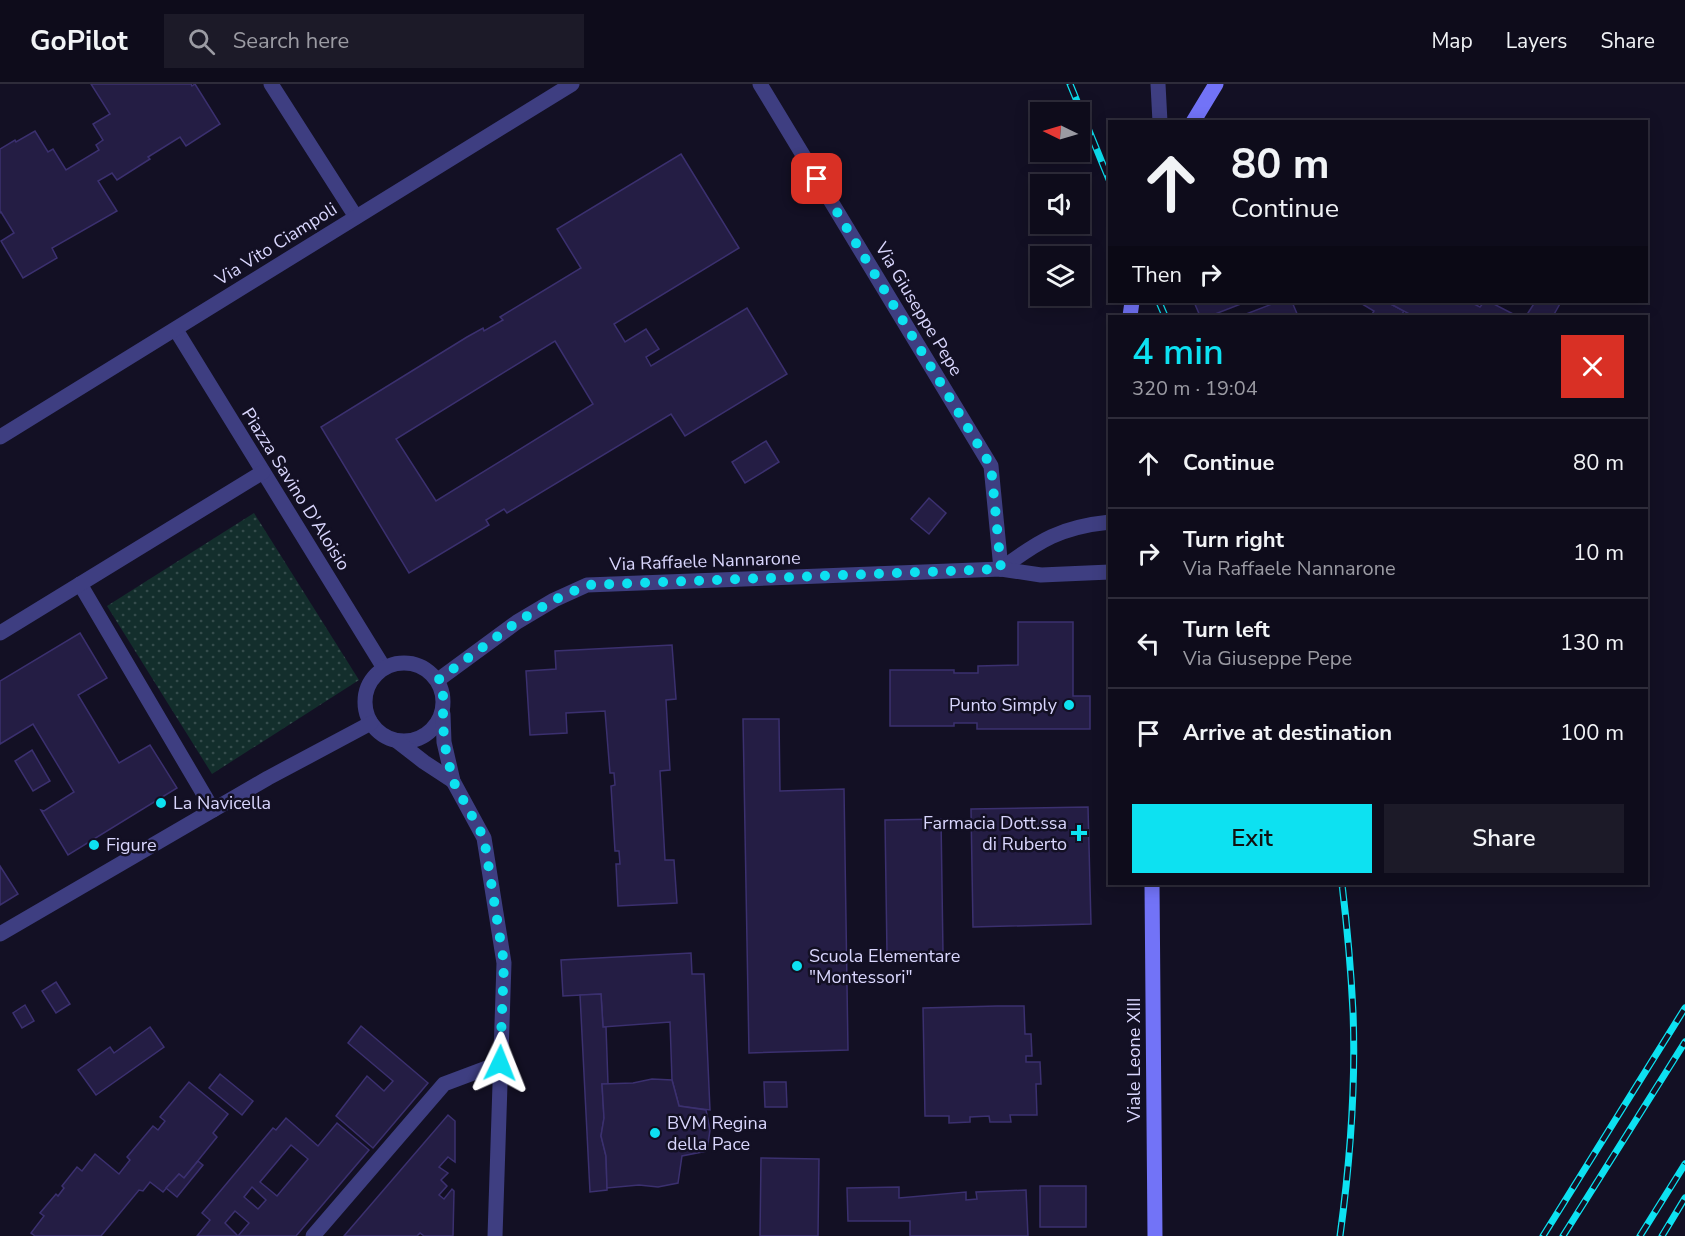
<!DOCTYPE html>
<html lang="en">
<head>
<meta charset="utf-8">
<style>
  :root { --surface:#0e0c1b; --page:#1c1a28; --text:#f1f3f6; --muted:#9b9ba3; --line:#2e2c3a; --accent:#0de1f1 }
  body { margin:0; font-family:"Nunito Sans",sans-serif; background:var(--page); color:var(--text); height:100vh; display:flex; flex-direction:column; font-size:22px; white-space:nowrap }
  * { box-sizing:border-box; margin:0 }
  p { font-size:20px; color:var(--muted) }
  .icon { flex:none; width:33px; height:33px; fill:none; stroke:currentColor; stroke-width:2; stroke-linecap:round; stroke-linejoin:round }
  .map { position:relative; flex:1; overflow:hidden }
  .sheet { position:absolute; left:1108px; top:231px; width:540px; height:570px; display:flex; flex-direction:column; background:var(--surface); border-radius:0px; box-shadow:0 3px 15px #0003,0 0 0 2px var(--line) }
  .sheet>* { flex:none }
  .hud { position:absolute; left:1108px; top:36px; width:540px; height:183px; border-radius:0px; box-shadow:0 3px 15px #0003,0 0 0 2px var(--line); background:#0e0c1b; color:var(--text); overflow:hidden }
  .needle { width:39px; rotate:275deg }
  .buttons { position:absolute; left:1030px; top:18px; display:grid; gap:12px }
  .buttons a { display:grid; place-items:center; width:60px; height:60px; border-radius:0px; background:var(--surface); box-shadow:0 3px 15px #0003,0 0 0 2px var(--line); font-size:30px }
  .pin { position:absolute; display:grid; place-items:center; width:51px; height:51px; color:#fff; margin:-26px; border-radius:12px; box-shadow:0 3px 9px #0006 }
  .me { position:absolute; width:66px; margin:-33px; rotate:2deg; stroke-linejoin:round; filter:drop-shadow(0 0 4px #0008) }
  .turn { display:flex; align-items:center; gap:21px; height:126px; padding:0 24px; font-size:27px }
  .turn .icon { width:78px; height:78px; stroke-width:2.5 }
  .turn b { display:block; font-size:42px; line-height:51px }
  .then { display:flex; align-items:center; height:57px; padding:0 24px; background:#0003; gap:12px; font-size:22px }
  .round { display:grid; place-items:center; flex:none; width:63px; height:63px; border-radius:0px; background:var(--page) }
  .summary { display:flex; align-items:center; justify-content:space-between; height:102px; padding:0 24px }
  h1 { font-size:36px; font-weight:600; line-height:45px; color:var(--accent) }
  .action { display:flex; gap:12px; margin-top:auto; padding:12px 24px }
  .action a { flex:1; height:69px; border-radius:0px; background:var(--accent); color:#111; font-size:24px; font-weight:600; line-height:69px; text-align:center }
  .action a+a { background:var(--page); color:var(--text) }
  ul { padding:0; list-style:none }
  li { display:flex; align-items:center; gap:18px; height:90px; padding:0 24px; border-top:2px solid var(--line) }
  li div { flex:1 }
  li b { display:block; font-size:22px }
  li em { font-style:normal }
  header { display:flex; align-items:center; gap:36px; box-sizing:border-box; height:84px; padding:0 30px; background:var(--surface); border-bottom:2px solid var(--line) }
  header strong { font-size:28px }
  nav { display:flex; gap:33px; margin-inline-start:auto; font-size:21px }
  .search { width:420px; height:54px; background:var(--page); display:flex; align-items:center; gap:15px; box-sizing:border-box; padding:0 21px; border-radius:0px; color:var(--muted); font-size:22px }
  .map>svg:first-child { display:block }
  .park { fill:url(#park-dots) }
  .building { fill:#241d44; stroke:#3b306f; stroke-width:1.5; fill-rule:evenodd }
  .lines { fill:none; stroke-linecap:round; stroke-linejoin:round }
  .minor { stroke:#3e3e81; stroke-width:15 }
  .tertiary { stroke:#3e3e81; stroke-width:15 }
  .secondary { stroke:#7273f7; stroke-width:15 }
  .rail-casing { stroke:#0de1f1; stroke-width:7 }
  .rail { stroke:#131024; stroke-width:4.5; stroke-dasharray:14; stroke-linecap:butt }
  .route { stroke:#0de1f1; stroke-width:10; stroke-dasharray:0 18 }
  .poi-dot { fill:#0de1f1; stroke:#131024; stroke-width:2 }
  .labels { text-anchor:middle; stroke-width:5; stroke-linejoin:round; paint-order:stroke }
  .street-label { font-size:18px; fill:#d9d6fd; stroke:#131024 }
  .poi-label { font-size:18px; fill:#d9d6fd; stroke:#131024; text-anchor:start }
</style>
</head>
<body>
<header>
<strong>GoPilot</strong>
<div class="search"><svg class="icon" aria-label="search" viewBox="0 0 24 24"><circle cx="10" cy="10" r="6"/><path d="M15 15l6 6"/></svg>Search here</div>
<nav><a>Map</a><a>Layers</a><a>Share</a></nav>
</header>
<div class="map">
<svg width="1685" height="1152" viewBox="0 0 1685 1152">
  <defs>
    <pattern id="park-dots" width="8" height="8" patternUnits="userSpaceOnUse" patternTransform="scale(1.5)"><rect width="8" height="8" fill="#132e2c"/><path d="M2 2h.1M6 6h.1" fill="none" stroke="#354c4c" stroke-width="1.8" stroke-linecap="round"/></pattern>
  </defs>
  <rect width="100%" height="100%" fill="#131024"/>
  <polygon class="park" points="254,429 359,596 212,690 107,522"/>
  <g class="building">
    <polygon points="91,0 191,0 192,2 195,0 220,40 186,62 180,53 148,73 150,75 117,96 112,89 98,97 117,127 52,164 57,174 23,194 1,157 14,149 1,128 0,129 0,65 15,56 16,58 35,47 48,68 53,65 66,86 99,66 96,61 103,56 93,40 110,30"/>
    <path d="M681,70L739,164L614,240L625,258L646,245L659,265L646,273L651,282L747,224L787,290L685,352L671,330L507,429L504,425L486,436L489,441L409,489L321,343L467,253L483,244L484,247L503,236L500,233L581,184L557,145ZM555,257L593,320L436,417L396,355Z"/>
    <polygon points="1194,218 1246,218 1210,232 1200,232"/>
    <polygon points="1277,218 1292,218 1298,232 1241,232"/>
    <polygon points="1363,218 1387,218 1404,227 1401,232 1371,232 1374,227 1362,220"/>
    <polygon points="1387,218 1470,218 1480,223 1484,218 1490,218 1517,232 1413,232"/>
    <polygon points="1535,218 1561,218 1553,232 1526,232"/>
    <polygon points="766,357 779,378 745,399 732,378"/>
    <polygon points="929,414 946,429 929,450 911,435"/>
    <polygon points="1018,538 1073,538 1073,612 1090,612 1090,645 977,645 977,639 954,639 954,642 890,642 890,586 954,586 954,589 978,589 978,582 1018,581"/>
    <polygon points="80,549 107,594 78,611 119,679 150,661 177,704 68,771 41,726 44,727 74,708 33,640 0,660 0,597"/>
    <polygon points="672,561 676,615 666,616 670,686 660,687 665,776 674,776 677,819 618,822 616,780 620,780 619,767 615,767 611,702 615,701 614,689 610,689 605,627 566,629 567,649 530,651 526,587 556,585 555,567"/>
    <polygon points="743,635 779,635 780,707 844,705 848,966 749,969"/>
    <polygon points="32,666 50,697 33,707 15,677"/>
    <polygon points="1088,723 1091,840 973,843 971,725"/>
    <polygon points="941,735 943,869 887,870 885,736"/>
    <polygon points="0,782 18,810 0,821"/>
    <polygon points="691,869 692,890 704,890 710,1026 679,1022 672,996 670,938 603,943 601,910 563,912 561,876"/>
    <polygon points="56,898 70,920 56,929 42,907"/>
    <polygon points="601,910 603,943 606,943 608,1000 602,1000 604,1034 601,1052 606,1072 607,1104 607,1106 590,1108 580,911"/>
    <polygon points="25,921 34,937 22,944 13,929"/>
    <polygon points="997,922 1024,922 1025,950 1031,950 1032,972 1026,972 1026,978 1040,978 1041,1000 1036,1000 1037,1031 1010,1031 1011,1038 990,1038 989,1032 970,1033 970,1038 949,1039 949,1032 925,1032 923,924"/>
    <polygon points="361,942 428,999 373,1064 336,1032 367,992 384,1007 393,997 348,959"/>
    <polygon points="150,943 164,963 96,1011 78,986 110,963 114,969"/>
    <polygon points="220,990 253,1017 242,1031 209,1004"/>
    <polygon points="652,995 672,996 679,1022 706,1026 710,1046 707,1067 682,1072 678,1099 658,1103 639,1101 607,1104 606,1072 601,1052 604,1034 602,1000 633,999"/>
    <polygon points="189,998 228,1030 213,1049 217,1053 184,1094 179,1090 163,1108 150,1098 143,1107 139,1106 101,1152 35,1152 31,1149 44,1132 40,1129 56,1110 58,1112 64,1104 62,1102 77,1083 82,1087 95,1070 119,1090 130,1076 127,1073 153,1042 158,1046 165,1037 160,1033"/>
    <polygon points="764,998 786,998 787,1023 765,1023"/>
    <polygon points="448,1031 455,1037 455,1078 448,1073 439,1083 448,1089 441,1096 447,1102 439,1111 444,1115 452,1105 454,1107 453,1152 424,1152 420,1149 417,1152 344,1152"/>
    <path d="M286,1034L318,1062L337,1039L369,1066L296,1152H197L210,1136L202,1129L273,1044L276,1046ZM291,1061L308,1075L277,1112L260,1098ZM252,1103L266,1116L258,1125L244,1113ZM235,1127L249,1139L238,1152L225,1139Z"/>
    <polygon points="761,1074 819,1075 818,1152 760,1152"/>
    <polygon points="198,1077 203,1081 177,1113 166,1104 179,1090 184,1094"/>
    <rect x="1040" y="1102" width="46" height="41"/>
    <polygon points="899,1103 899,1114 966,1108 966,1116 977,1115 976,1108 1026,1106 1028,1152 910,1152 910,1137 848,1137 847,1104"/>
  </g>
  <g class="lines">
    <g class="minor">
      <polyline points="271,0 356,133"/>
      <polyline points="760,0 991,382 1001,485"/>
      <polyline points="176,246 384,584"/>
      <polyline points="0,353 572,0"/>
      <path d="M1001,485C1040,456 1061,443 1110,438"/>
      <polyline points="80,500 213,726"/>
      <polyline points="0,549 263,388"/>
      <circle cx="404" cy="618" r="39"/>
      <polyline points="438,596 517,538 554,516 587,501 1001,485 1041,491 1110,488"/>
      <polyline points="443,630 444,658 453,697 484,754 504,879 495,1152"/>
      <polyline points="397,657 424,678 453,697"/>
      <polyline points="0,850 268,694 371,639"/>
      <polyline points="313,1152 444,1000 500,979"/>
    </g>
    <polyline class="tertiary" points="1158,0 1160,38"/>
    <g class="secondary">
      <polyline points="1193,38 1216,0"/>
      <polyline points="1130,232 1132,218"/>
      <polyline points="1152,800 1155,1152"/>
    </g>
    <defs>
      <g id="rail">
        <polyline points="1070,0 1110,98"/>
        <polyline points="1159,218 1165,232"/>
        <path d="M1340,1152C1350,1078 1356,1003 1353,928C1351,885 1347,842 1342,800"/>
        <polyline points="1543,1152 1685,924"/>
        <polyline points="1563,1152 1685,958"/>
        <polyline points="1640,1152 1685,1080"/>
        <polyline points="1662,1152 1685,1114"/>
      </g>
    </defs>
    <use href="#rail" class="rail-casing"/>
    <use href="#rail" class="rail"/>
  </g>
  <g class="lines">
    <polyline class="route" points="500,979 504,879 484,754 453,697 444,658 443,630 444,615 438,596 517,538 554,516 587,501 1001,485 991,382 817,95"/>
  </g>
  <g class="poi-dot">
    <circle cx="1069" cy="621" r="6"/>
    <circle cx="161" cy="719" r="6"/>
    <path d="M1076 740h6v6h6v6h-6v6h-6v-6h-6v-6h6z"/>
    <circle cx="94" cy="761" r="6"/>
    <circle cx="797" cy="882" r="6"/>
    <circle cx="655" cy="1049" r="6"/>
  </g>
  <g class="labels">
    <g class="street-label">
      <text transform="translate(276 160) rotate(-32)" y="6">Via Vito Ciampoli</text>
      <text transform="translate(919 225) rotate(59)" y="6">Via Giuseppe Pepe</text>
      <text transform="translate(296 405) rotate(58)" y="6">Piazza Savino D'Aloisio</text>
      <text transform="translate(705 477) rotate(-2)" y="6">Via Raffaele Nannarone</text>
      <text transform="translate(1134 976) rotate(-90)" y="6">Viale Leone XIII</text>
    </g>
    <g class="poi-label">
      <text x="1057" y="627" text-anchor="end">Punto Simply</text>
      <text x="173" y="725">La Navicella</text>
      <text x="1067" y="745" text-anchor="end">Farmacia Dott.ssa<tspan x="1067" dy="21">di Ruberto</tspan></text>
      <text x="106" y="767">Figure</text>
      <text x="809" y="878">Scuola Elementare<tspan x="809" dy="21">"Montessori"</tspan></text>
      <text x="667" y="1045">BVM Regina<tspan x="667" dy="21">della Pace</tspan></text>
    </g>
  </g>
</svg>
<div class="buttons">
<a><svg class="needle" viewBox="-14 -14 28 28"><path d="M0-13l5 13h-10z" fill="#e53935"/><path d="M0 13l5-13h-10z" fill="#9b9ba3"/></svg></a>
<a><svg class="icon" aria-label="sound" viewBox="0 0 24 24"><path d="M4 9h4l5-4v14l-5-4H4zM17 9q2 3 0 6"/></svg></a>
<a><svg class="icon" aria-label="layers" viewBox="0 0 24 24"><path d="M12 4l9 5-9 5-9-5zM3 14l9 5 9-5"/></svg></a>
</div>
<div class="pin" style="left:817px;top:95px;background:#d93025"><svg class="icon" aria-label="arrive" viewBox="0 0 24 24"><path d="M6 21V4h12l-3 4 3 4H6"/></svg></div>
<svg class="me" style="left:500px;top:979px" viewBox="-20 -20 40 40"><path d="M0-17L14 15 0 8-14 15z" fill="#0de1f1" stroke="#fff" stroke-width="4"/></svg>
<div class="hud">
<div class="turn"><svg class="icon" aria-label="ahead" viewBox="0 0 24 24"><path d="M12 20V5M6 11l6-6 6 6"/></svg><div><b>80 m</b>Continue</div></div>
<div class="then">Then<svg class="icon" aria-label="right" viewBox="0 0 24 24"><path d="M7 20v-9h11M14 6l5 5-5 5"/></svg></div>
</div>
<section class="sheet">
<div class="summary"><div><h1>4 min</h1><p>320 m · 19:04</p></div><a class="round" style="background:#d93025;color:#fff"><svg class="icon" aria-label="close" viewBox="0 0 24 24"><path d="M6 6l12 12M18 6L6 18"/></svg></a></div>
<ul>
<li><svg class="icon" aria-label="ahead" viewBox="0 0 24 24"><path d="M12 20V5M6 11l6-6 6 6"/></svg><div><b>Continue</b></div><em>80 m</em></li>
<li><svg class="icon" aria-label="right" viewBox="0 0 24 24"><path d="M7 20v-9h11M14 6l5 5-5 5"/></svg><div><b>Turn right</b><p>Via Raffaele Nannarone</p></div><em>10 m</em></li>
<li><svg class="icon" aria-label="left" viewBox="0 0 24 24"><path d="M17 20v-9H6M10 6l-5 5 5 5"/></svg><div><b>Turn left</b><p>Via Giuseppe Pepe</p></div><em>130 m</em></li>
<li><svg class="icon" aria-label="arrive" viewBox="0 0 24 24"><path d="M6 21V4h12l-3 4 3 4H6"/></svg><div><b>Arrive at destination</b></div><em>100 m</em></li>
</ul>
<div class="action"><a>Exit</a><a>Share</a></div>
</section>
</div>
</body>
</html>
